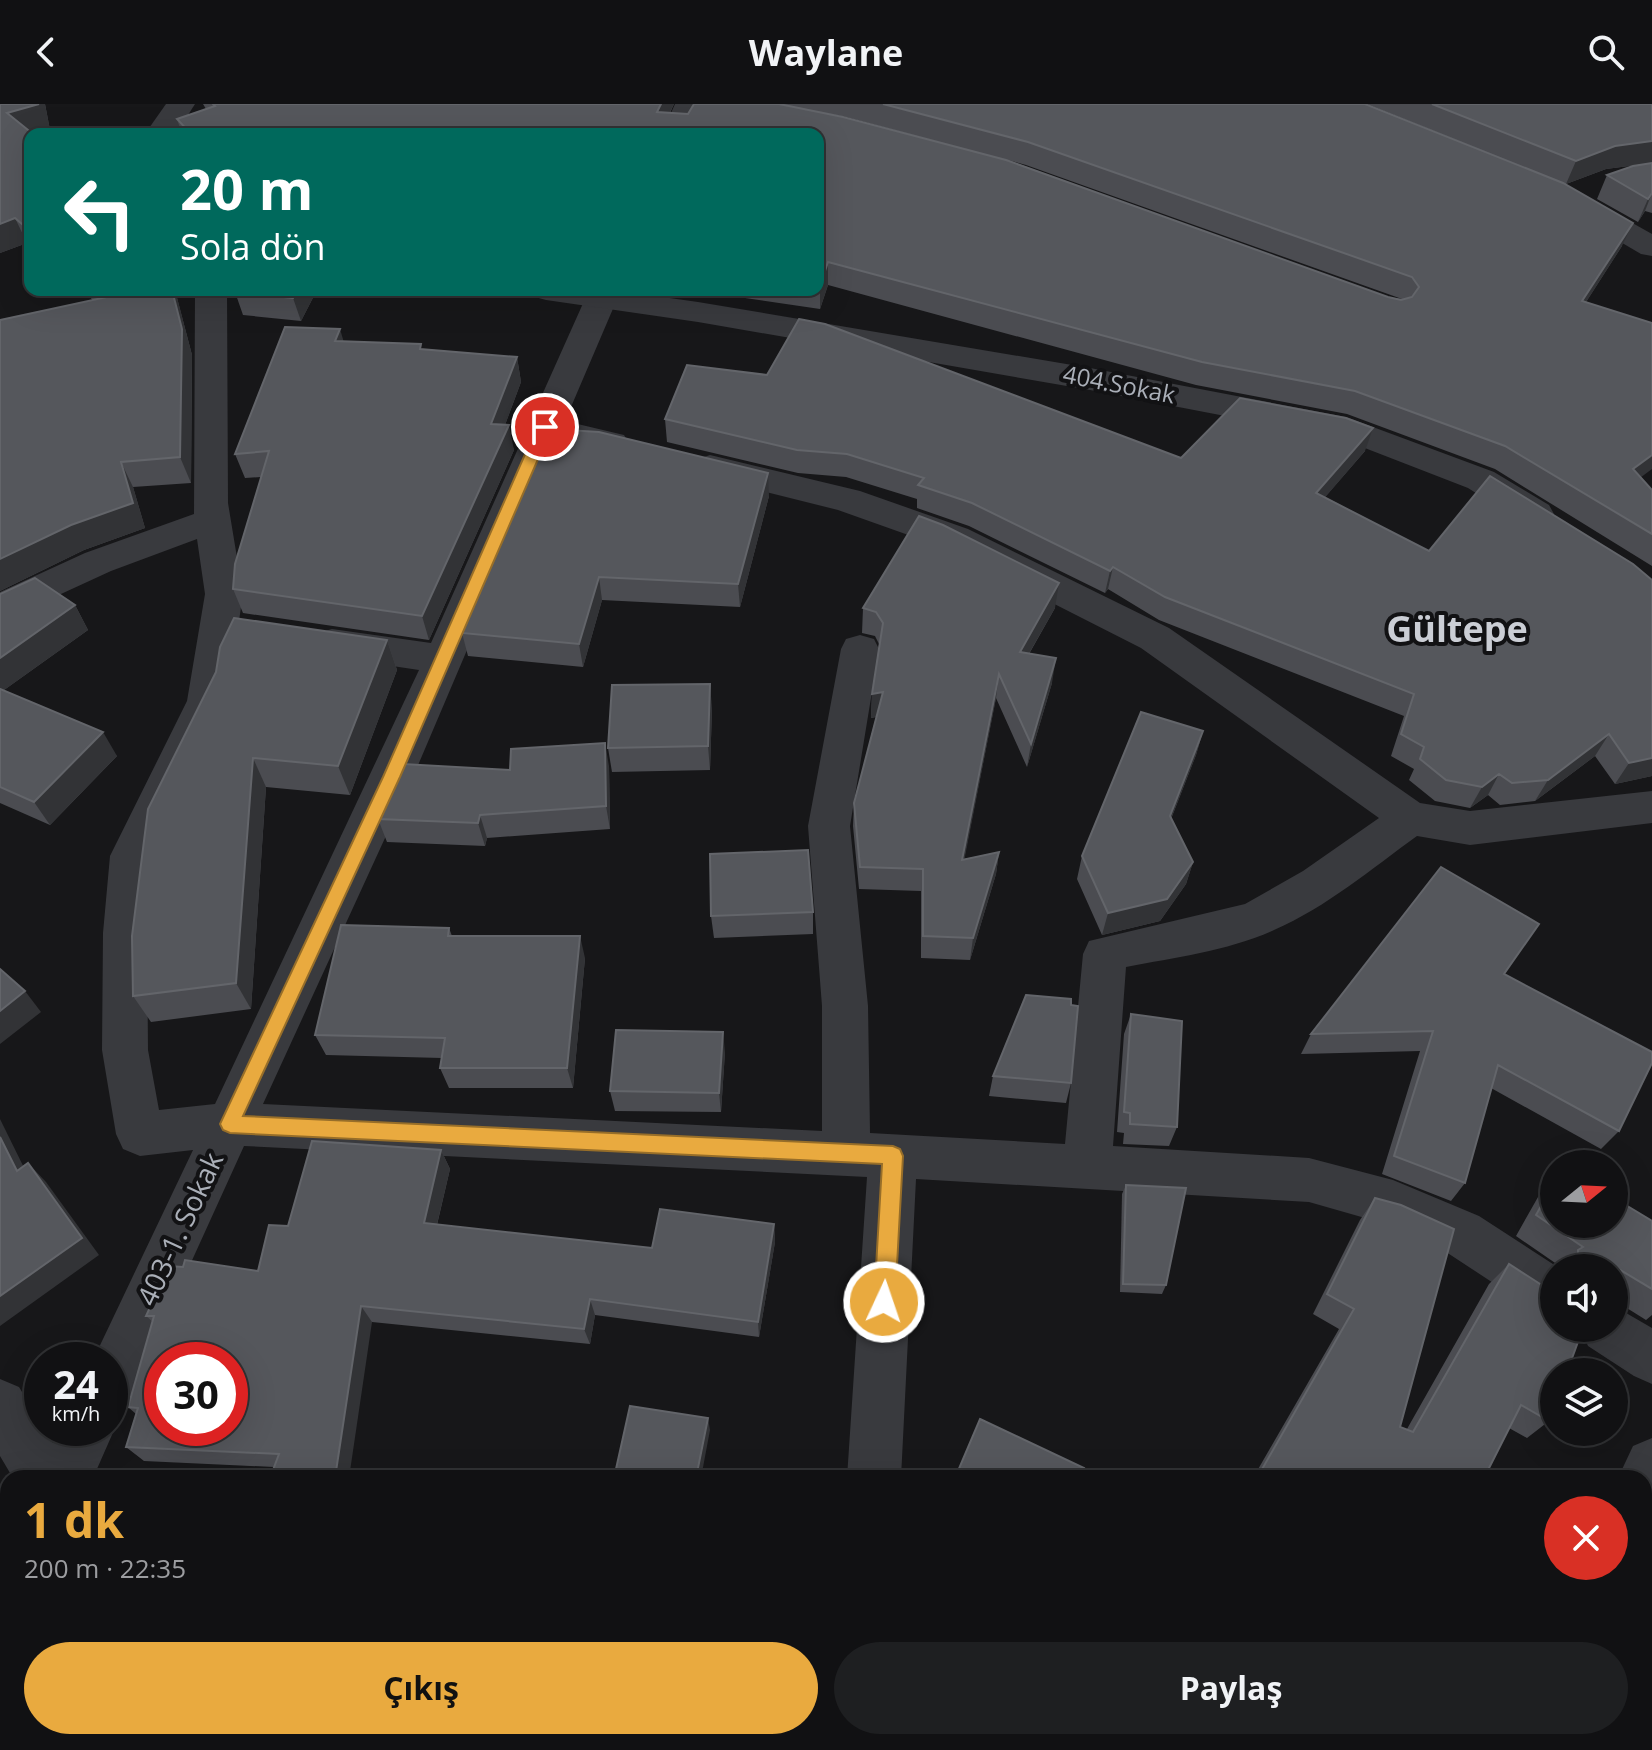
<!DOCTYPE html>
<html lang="tr">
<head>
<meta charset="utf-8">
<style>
  :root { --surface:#111113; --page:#1e1f21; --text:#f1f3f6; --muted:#9c9da0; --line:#303133; --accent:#e9aa3f }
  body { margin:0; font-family:"Open Sans",sans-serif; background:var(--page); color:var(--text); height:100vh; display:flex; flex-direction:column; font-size:30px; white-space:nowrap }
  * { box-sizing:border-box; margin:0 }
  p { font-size:26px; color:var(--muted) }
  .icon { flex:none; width:44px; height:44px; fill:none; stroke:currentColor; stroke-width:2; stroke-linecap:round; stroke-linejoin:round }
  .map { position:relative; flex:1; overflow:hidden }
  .sheet { position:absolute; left:0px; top:1366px; width:1652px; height:280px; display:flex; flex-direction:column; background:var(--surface); border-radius:24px 24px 0 0; box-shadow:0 8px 32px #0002,0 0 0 2px var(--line) }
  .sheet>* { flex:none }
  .guide { position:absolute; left:24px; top:24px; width:800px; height:168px; border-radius:16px; box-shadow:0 8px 32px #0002,0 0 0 2px var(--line); background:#00695c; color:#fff; overflow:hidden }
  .needle { width:52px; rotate:72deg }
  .buttons { position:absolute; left:1540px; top:1046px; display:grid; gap:16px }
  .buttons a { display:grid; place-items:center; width:88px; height:88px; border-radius:50%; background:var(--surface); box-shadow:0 8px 32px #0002,0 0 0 2px var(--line); font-size:40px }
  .speed { position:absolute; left:24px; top:1238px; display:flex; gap:16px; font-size:40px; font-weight:700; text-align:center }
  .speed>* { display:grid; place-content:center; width:104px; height:104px; border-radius:50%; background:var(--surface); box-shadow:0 8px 32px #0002,0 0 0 2px var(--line); line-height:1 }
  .speed small { font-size:20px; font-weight:400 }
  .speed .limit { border:12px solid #d22; background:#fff; color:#111 }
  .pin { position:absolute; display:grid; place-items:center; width:68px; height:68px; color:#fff; margin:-34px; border:4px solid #fff; border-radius:50%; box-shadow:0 2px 8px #0007 }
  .me { position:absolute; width:88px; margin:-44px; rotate:3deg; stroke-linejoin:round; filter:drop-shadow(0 0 6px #0008) }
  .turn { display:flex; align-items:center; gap:28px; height:168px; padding:0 24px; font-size:36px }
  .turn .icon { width:104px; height:104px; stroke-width:2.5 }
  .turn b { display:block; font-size:56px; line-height:68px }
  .round { display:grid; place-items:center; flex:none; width:84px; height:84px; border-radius:42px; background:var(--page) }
  .overview { display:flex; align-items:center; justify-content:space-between; height:136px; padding:0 24px }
  h1 { font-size:48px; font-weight:700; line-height:60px; color:var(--accent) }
  .action { display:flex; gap:16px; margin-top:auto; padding:16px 24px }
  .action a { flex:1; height:92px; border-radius:48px; background:var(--accent); color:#111; font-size:32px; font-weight:700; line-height:92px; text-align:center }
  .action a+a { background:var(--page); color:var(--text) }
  header { display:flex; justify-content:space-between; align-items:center; height:104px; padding:0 24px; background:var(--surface); font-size:36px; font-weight:700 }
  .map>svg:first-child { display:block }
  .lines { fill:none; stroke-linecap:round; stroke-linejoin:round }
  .minor { fill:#393a3e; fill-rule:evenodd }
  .tertiary { fill:#393a3e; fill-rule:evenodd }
  .wall { fill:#4b4c51; fill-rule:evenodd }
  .shaded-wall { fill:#323336 }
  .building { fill:#55575c; stroke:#63656a; stroke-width:2; fill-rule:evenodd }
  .route { fill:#e9aa3f; stroke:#976e29; stroke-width:2 }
  .labels { text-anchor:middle; stroke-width:8; stroke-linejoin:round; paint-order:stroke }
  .far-street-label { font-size:24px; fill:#aaafb8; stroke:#121214 }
  .street-label { font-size:28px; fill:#aaafb8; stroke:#121214 }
  .district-label { font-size:36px; font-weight:bold; fill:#cbced5; stroke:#121214 }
</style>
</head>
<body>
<header><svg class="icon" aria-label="back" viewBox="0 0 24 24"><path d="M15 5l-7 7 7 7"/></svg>Waylane<svg class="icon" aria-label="search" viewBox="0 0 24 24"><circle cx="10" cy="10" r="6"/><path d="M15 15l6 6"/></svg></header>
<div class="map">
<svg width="1652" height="1646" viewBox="0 0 1652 1646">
  <rect width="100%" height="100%" fill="#171719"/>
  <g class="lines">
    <g class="minor">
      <polygon points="675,0 703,0 690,30 662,30"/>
      <polygon points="1577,91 1588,94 1652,130 1652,152 1641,150 1566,106 1562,100 1566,94"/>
      <path d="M195,186H227L228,399L243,490L227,597L152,752L147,829L148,946L159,1006L215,1000L419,566L332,553L318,549L313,539L318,529L332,525L431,539L589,186H621L565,317L624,331L629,339L624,347L612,350L556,337L413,673L263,1000L822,1027V902L808,722L841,545L846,535L860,531L874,535L879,545L850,722L868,902L870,1029L1065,1040L1083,850L1089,837L1245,800L1303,767L1379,714L1141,544L942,443L838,406L698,371L692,363L698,355L710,351L860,387L968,425L1169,524L1420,699L1470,707L1652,687V719L1470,741L1417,732C1371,765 1327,803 1274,826C1227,847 1176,853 1126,863L1113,1042L1309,1054L1393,1076L1479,1112L1559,1164H1554V1214L1536,1207L1443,1146L1386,1120L1309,1098L916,1075L901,1374H847L867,1073L244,1042L129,1295L110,1303V1256H93L193,1046L140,1052L123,1045L116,1030L102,946L103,829L110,752L187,597L205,490L197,435L111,467L0,518V488L85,449L194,410Z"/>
      <polygon points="1614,1202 1652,1224 1652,1280 1634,1272 1588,1242 1580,1224 1614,1224"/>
      <polygon points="0,1275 19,1283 53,1339 60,1324 110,1324 110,1312 115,1324 93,1374 13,1374 0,1352"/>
      <polygon points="8,1467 8,1535 0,1539 0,1470"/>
      <polygon points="802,1638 862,1638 861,1646 801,1646"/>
    </g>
    <g class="tertiary">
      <polygon points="166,0 195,0 176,30 148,30 147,27"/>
      <polygon points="530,186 613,186 698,198 1090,264 1346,313 1494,368 1549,401 1554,410 1549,419 1536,422 1523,419 1468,384 1339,334 1090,286 698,218 546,196 535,193"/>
      <polygon points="1652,1334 1652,1400 1644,1403 1644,1374 1618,1374 1633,1342"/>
      <polygon points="1495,1638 1556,1638 1552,1646 1492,1646"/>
    </g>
  </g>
  <g class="wall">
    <polygon points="0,0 45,0 50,26 30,30 30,142 27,139 0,149"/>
    <path d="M203,0H674L670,9L688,10L694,0H1365L1548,73L1367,0H1652V59L1606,65L1566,80L1622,142L1586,198L1641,373L1652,386V462L1495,365L1347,310L1196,281L828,181L820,205L690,186H818V30H182L177,15L206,5ZM819,8L846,13L972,47ZM1008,56L1026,61L1402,195L1388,193Z"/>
    <polygon points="1652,59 1652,109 1645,107 1638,118 1597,95 1607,71"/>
    <polygon points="81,186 175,186 192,251 191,379 133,383 145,424 84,446 0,487 0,216 93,196"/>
    <polygon points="237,186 317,186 301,217 243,211 235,188"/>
    <polygon points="344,238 517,253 521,278 505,321 514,346 429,536 243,509 233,485 261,373 245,374 235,350"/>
    <polygon points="665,315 1181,354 1365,347 1325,393 1429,447 1652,476 1652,672 1615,680 1595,652 1535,697 1500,701 1488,691 1470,704 1435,697 1409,676 1414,665 1391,652 1404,612 1159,516 1108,485 1105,489 969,422 917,404 917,395 846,373 798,369 667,338"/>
    <polygon points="769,392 740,503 602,496 583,563 468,552 462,529"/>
    <polygon points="0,490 75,501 88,526 4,586 117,652 50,721 0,699"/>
    <polygon points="863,504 1055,504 1029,550 1052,579 1027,663 996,594 964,755 999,748 996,770 970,856 921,854 921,787 859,785 853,722 854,699 876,613 871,614 872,590 879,540 875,532 862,529"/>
    <polygon points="387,536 397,566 350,691 266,683 251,905 151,918 133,892 216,568"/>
    <polygon points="712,604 710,666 612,668 608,644"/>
    <polygon points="1203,627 1196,651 1171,715 1193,758 1186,780 1160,817 1102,831 1077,775 1082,752"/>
    <polygon points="609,662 610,725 487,734 485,742 387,738 378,715 510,666"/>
    <polygon points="813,808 813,830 714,834 711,812"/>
    <polygon points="449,824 452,832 585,854 573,984 449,984 440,964 442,954 326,951 315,931"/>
    <polygon points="1505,870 1619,1027 1601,1045 1491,984 1465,1079 1451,1097 1382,1070 1420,947 1301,950 1311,930"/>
    <polygon points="1071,901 1071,979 1066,999 989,992 993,972"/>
    <polygon points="1131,910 1177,1023 1169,1042 1123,1040 1124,1029 1117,1028 1124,930"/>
    <polygon points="725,948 721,1008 615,1007 610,987"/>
    <polygon points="441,1046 450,1065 437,1121 652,1144 774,1120 775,1138 759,1233 595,1211 590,1240 372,1218 274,1363 144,1357 126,1343 136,1310 128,1303 153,1218 146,1212 258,1167 288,1122"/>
    <polygon points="1554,1073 1554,1079 1652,1117 1652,1211 1646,1216 1614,1196 1614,1164 1560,1164 1561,1163 1516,1132 1542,1086"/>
    <polygon points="1126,1081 1166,1181 1162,1190 1120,1188 1122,1090"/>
    <polygon points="1375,1094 1400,1323 1407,1325 1489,1180 1509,1160 1549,1317 1527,1334 1509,1324 1484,1374 1253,1374 1339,1225 1313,1210 1360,1116"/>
    <polygon points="1652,1434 1652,1554 1644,1547 1644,1447"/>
    <polygon points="1098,1638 1195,1638 1191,1646 1109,1646"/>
  </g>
  <g class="shaded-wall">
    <polygon points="39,0 45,0 50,26 30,30 7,9"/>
    <polygon points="661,0 674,0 659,30 657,8"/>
    <polygon points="1652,37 1652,59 1606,65 1566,80 1576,57 1615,42"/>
    <polygon points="1652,89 1645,107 1638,118 1648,95"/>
    <polygon points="15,114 27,139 0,149 0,120"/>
    <polygon points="1633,119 1622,142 1572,220 1582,197"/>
    <polygon points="828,158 828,181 820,205 820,182"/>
    <polygon points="172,186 175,186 192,251 191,379 180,353"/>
    <polygon points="298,186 317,186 301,217 293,194"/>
    <polygon points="340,225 347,249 335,237"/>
    <polygon points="517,253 521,278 496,345 491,320"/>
    <polygon points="509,321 514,346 429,536 422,512"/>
    <polygon points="1373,324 1365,347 1309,412 1316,389"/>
    <polygon points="1652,351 1652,365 1621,388 1633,365"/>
    <polygon points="121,358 133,383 145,424 84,446 0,487 0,455 71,421"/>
    <polygon points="768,369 769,392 740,503 738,480"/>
    <polygon points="1113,463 1108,485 1105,489 1110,467"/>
    <polygon points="599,473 602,496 583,563 579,540"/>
    <polygon points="1059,479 1055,504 1016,572 1020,548"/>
    <polygon points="75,501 88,526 0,589 0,554"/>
    <polygon points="387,536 397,566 350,691 338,662"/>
    <polygon points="1056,554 1052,579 1027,663 1031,640"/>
    <polygon points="999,570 996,594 960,778 962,756"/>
    <polygon points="710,580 712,604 710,666 708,642"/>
    <polygon points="883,588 882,611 871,614 872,590"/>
    <polygon points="1203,627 1196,651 1163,735 1170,712"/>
    <polygon points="103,628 117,652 50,721 34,698"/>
    <polygon points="1609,630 1595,652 1535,697 1548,676"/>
    <polygon points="605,639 609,662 610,725 606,702"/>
    <polygon points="253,654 266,683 251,905 236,879"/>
    <polygon points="1652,654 1652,672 1615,680 1629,659"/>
    <polygon points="1499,670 1488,691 1470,704 1482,683"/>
    <polygon points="480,711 487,734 485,742 478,719"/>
    <polygon points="999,748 996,770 970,856 973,834"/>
    <polygon points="1193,758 1186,780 1160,817 1102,831 1108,809"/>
    <polygon points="580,832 585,854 573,984 567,964"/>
    <polygon points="25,887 41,908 0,940 0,907"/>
    <polygon points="723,928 725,948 721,1008 719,989"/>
    <polygon points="0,1015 35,1086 17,1067 0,1033"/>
    <polygon points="441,1046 450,1065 433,1137 424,1119"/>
    <polygon points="28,1059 46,1078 99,1151 0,1222 0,1192"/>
    <polygon points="774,1120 775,1138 759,1233 758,1218"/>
    <polygon points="590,1195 595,1211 590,1240 584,1225"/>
    <polygon points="361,1202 372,1218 349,1374 335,1374"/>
    <polygon points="708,1314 710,1326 701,1374 696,1374"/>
    <polygon points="704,1638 710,1638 707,1646 701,1646"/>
    <polygon points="176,1641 190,1646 173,1646"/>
  </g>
  <g class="building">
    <polygon points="0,0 39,0 7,9 33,30 30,30 30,127 15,114 0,120"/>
    <polygon points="213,0 661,0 657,8 688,10 694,0 779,0 843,13 1006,56 1388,193 1401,196 1412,193 1419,183 1412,173 1028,38 883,0 1365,0 1563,79 1633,119 1582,197 1652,219 1652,351 1633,365 1652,386 1652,430 1505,342 1355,287 1202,258 828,158 820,182 818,182 818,30 191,30 177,15 215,2"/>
    <polygon points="1432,0 1652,0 1652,37 1615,42 1576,57"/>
    <polygon points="1652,59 1652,89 1648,95 1607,71 1633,62"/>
    <polygon points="99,186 172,186 182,225 180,353 121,358 133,399 71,421 0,455 0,216 107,193"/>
    <polygon points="237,186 298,186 293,194 235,188"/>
    <polygon points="799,215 825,220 1181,354 1240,294 1346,314 1373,324 1316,389 1429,447 1490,372 1633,460 1652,476 1652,654 1629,659 1609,630 1548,676 1512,679 1499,670 1482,683 1446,676 1420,655 1424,643 1401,630 1414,590 1165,493 1113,463 1110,467 972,399 918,381 924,374 847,350 797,346 665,315 687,261 767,271"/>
    <polygon points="285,223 340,225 335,237 421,240 420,245 517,253 491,320 509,321 422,512 233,485 235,460 269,347 235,350"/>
    <polygon points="550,325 599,328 768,369 738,480 599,473 579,540 462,529"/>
    <polygon points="919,412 943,421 1059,479 1020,548 1056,554 1031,640 999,570 962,756 999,748 973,834 923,832 923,765 860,763 854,699 883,588 872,590 883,519 876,508 863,504"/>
    <polygon points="35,474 75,501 0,554 0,490"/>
    <polygon points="234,514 387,536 338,662 253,654 236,879 133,892 132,832 148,705 216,568 220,543"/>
    <polygon points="710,580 708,642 608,644 612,581"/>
    <polygon points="0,585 103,628 34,698 0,683"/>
    <polygon points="1141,608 1203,627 1170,712 1193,758 1167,795 1108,809 1082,752"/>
    <polygon points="605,639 606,702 480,711 478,719 378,715 403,660 510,666 511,645"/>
    <polygon points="808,746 813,808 711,812 710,750"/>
    <polygon points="1441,763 1539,820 1504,870 1652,948 1652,959 1619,1027 1498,961 1465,1079 1394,1052 1433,927 1311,930"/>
    <polygon points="341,821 449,824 448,832 580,832 567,964 440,964 445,934 315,931"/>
    <polygon points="0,865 25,887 0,907"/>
    <polygon points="1026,891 1071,895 1071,901 1078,902 1071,979 993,972"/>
    <polygon points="1131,910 1182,917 1177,1023 1130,1020 1130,1009 1124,1008"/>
    <polygon points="616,926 723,928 719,989 610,987"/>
    <polygon points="0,1033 17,1067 28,1059 82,1134 0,1192"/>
    <path d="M312,1037L441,1046L424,1119L652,1144L660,1105L774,1120L758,1218L590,1195L584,1225L361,1202L335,1374H270L279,1350L126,1343L138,1304L128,1303L154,1212H146L169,1162L183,1163L185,1156L258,1167L269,1121L288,1122ZM162,1256H230V1324H162Z"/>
    <polygon points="1554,1079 1554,1120 1614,1120 1614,1094 1652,1117 1652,1185 1607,1158 1605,1164 1578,1164 1578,1146 1583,1143 1536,1111"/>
    <polygon points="1126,1081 1186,1084 1166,1181 1123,1180"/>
    <polygon points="1375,1094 1401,1101 1454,1125 1400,1323 1413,1328 1509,1160 1554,1189 1554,1224 1583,1224 1567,1268 1554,1268 1554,1303 1549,1317 1521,1301 1484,1374 1257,1374 1354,1205 1327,1190"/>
    <polygon points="630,1302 708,1314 696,1374 614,1374"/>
    <polygon points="980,1315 1084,1364 1080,1374 955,1374"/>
    <polygon points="1652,1457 1652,1529 1644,1522 1644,1471"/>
    <polygon points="31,1638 167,1638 176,1641 173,1646 26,1646"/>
    <polygon points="598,1638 704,1638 701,1646 594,1646"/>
    <polygon points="883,1638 1077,1638 1074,1646 881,1646"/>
    <polygon points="1114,1638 1195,1638 1191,1646 1136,1646 1127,1639 1124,1645"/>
  </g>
  <polygon class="route" points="545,318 552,323 400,673 243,1012 893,1042 900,1045 903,1052 895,1198 892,1205 884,1208 877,1205 874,1198 882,1060 230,1029 223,1026 220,1020 383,673 537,323"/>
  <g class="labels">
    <g class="far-street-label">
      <text transform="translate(1119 281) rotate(11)" y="8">404.Sokak</text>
    </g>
    <g class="street-label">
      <text transform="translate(180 1125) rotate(-65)" y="10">403-1. Sokak</text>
    </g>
    <g class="district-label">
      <text x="1457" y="538">Gültepe</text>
    </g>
  </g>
</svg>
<div class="buttons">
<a><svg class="needle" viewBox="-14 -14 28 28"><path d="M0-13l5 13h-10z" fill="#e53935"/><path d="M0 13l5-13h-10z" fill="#9c9da0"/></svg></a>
<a><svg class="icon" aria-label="sound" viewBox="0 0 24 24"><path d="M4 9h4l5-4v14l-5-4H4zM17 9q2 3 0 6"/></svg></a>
<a><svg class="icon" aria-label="layers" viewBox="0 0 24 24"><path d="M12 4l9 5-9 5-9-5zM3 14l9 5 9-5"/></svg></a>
</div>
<div class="speed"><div>24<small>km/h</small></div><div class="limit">30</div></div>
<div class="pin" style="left:545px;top:323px;background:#d93025"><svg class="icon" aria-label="arrive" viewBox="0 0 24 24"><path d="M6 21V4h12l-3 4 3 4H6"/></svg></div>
<svg class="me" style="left:884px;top:1198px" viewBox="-20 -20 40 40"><circle r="17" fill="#e9aa3f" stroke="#fff" stroke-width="3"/><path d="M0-11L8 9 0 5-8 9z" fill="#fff"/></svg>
<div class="guide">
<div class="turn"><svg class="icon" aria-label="left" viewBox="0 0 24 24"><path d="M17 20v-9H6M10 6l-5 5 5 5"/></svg><div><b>20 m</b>Sola dön</div></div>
</div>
<section class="sheet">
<div class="overview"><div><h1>1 dk</h1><p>200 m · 22:35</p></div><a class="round" style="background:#d93025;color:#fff"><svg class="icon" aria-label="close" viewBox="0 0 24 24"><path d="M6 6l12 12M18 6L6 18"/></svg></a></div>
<div class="action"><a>Çıkış</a><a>Paylaş</a></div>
</section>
</div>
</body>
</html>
